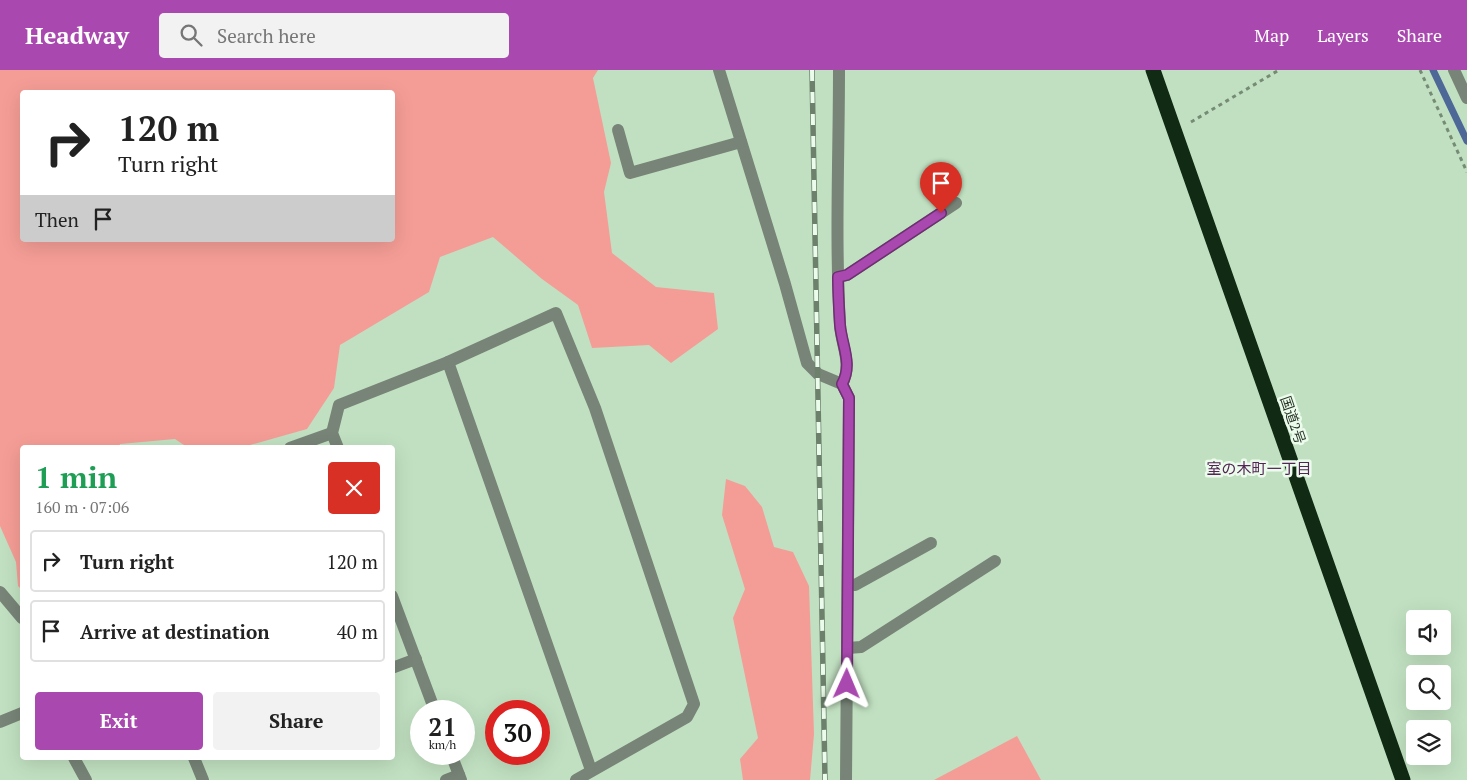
<!DOCTYPE html>
<html lang="en">
<head>
<meta charset="utf-8">
<style>
  :root { --surface:#fff; --page:#f2f2f2; --text:#222; --muted:#767676; --line:#e0e0e0; --accent:#a948af }
  body { margin:0; font-family:"PT Serif","Noto Sans JP",serif; background:var(--page); color:var(--text); height:100vh; display:flex; flex-direction:column; font-size:19px; white-space:nowrap }
  * { box-sizing:border-box; margin:0 }
  p { font-size:16px; color:var(--muted) }
  .icon { flex:none; width:28px; height:28px; fill:none; stroke:currentColor; stroke-width:2; stroke-linecap:round; stroke-linejoin:round }
  .map { position:relative; flex:1; overflow:hidden }
  .panel { position:absolute; left:20px; top:375px; width:375px; height:315px; display:flex; flex-direction:column; background:var(--surface); border-radius:5px; box-shadow:0 5px 20px #0002 }
  .panel>* { flex:none }
  .guide { position:absolute; left:20px; top:20px; width:375px; height:152px; border-radius:5px; box-shadow:0 5px 20px #0002; background:#fff; color:var(--text); overflow:hidden }
  .buttons { position:absolute; left:1406px; top:540px; display:grid; gap:10px }
  .buttons a { display:grid; place-items:center; width:45px; height:45px; border-radius:5px; background:var(--surface); box-shadow:0 5px 20px #0002; font-size:25px }
  .speed { position:absolute; left:410px; top:630px; display:flex; gap:10px; font-size:25px; font-weight:700; text-align:center }
  .speed>* { display:grid; place-content:center; width:65px; height:65px; border-radius:50%; background:var(--surface); box-shadow:0 5px 20px #0002; line-height:1 }
  .speed small { font-size:12px; font-weight:400 }
  .speed .limit { border:8px solid #d22; background:#fff; color:#111 }
  .pin { position:absolute; display:grid; place-items:center; width:42px; height:42px; color:#fff; margin:-51px -21px; border-radius:50% 50% 50% 0; rotate:-45deg; box-shadow:0 0 5px #0007 }
  .pin .icon { rotate:45deg }
  .me { position:absolute; width:55px; margin:-28px; rotate:1deg; stroke-linejoin:round; filter:drop-shadow(0 0 4px #0008) }
  .turn { display:flex; align-items:center; gap:18px; height:105px; padding:0 15px; font-size:22px }
  .turn .icon { width:65px; height:65px; stroke-width:2.5 }
  .turn b { display:block; font-size:35px; line-height:42px }
  .then { display:flex; align-items:center; height:48px; padding:0 15px; background:#0003; gap:10px; font-size:19px }
  .round { display:grid; place-items:center; flex:none; width:52px; height:52px; border-radius:5px; background:var(--page) }
  .overview { display:flex; align-items:center; justify-content:space-between; height:85px; padding:0 15px }
  h1 { font-size:30px; font-weight:700; line-height:38px; color:#1e9e55 }
  .button { display:flex; gap:10px; margin-top:auto; padding:10px 15px }
  .button a { flex:1; height:58px; border-radius:5px; background:var(--accent); color:#fff; font-size:20px; font-weight:700; line-height:58px; text-align:center }
  .button a+a { background:var(--page); color:var(--text) }
  ul { padding:0; list-style:none }
  li { display:flex; align-items:center; gap:15px; height:62px; margin:0 10px 8px; padding:0 5px; border:2px solid var(--line); border-radius:5px }
  li div { flex:1 }
  li b { display:block; font-size:19px }
  li em { font-style:normal }
  header { display:flex; align-items:center; gap:30px; box-sizing:border-box; height:70px; padding:0 25px; background:var(--accent); color:#fff }
  header strong { font-size:24px }
  nav { display:flex; gap:28px; margin-inline-start:auto; font-size:18px }
  .search { width:350px; height:45px; background:var(--page); display:flex; align-items:center; gap:12px; box-sizing:border-box; padding:0 18px; border-radius:5px; color:var(--muted); font-size:19px }
  .map>svg:first-child { display:block }
  .green { fill:#f49d96; fill-rule:evenodd }
  .lines { fill:none; stroke-linecap:round; stroke-linejoin:round }
  .stream { stroke:#4d6797; stroke-width:7 }
  .path { stroke:#768b76; stroke-width:3; stroke-dasharray:4 4; stroke-linecap:butt }
  .minor { stroke:#778477; stroke-width:12 }
  .highway { stroke:#112a13; stroke-width:15 }
  .rail-casing { stroke:#6c806c; stroke-width:5.5 }
  .rail { stroke:#ecfcec; stroke-width:4; stroke-dasharray:11; stroke-linecap:butt }
  .route-casing { stroke:#6e2f72; stroke-width:12 }
  .route { stroke:#a948af; stroke-width:9 }
  .labels { text-anchor:middle; stroke-width:5; stroke-linejoin:round; paint-order:stroke }
  .street-label { font-size:14px; fill:#2a362a; stroke:#ecfcec }
  .neighbourhood-label { font-size:15px; fill:#532456; stroke:#ecfcec }
</style>
</head>
<body>
<header>
<strong>Headway</strong>
<div class="search"><svg class="icon" aria-label="search" viewBox="0 0 24 24"><circle cx="10" cy="10" r="6"/><path d="M15 15l6 6"/></svg>Search here</div>
<nav><a>Map</a><a>Layers</a><a>Share</a></nav>
</header>
<div class="map">
<svg width="1467" height="710" viewBox="0 0 1467 710">
  <rect width="100%" height="100%" fill="#c1e0c1"/>
  <g class="green">
    <path d="M0,0H598L593,8L611,93L604,122L612,183L656,217L714,223L718,259L671,293L649,275L592,278L578,235L542,209L493,167L440,187L429,222L340,275L334,318L307,359L243,377H187L175,369L120,374L119,377L22,378V520L18,516L16,492L0,456ZM22,22H392V170H22Z"/>
    <polygon points="726,409 745,416 762,437 774,477 793,482 809,516 814,664 810,710 743,710 740,689 758,668 733,548 745,519 722,445"/>
    <polygon points="1017,666 1041,710 934,710"/>
  </g>
  <g class="lines">
    <polyline class="stream" points="1433,0 1467,71"/>
    <g class="path">
      <polyline points="1420,0 1467,102"/>
      <polyline points="1191,52 1279,0"/>
    </g>
    <g class="minor">
      <polyline points="719,0 785,214 807,293 818,304 842,314 849,328 846,710"/>
      <path d="M839,0C839,85 835,170 840,255C841,275 853,294 842,314"/>
      <polyline points="1454,0 1467,28"/>
      <polyline points="618,60 630,103 741,72"/>
      <polyline points="839,207 847,205 956,133"/>
      <polyline points="448,292 591,700"/>
      <polyline points="290,378 332,363"/>
      <polyline points="338,378 332,363 339,335 448,292 556,243 595,338 694,634 687,647 576,710"/>
      <polyline points="848,514 855,515 931,473"/>
      <polyline points="0,522 22,548"/>
      <polyline points="392,526 435,641"/>
      <polyline points="848,578 861,577 995,491"/>
      <polyline points="392,598 416,589"/>
      <polyline points="0,652 22,643"/>
      <polyline points="451,684 461,710"/>
      <polyline points="74,688 86,710"/>
      <polyline points="194,688 203,710"/>
      <polyline points="446,710 459,705"/>
    </g>
    <polyline class="highway" points="1153,0 1403,710"/>
    <defs>
      <polyline id="rail" points="812,0 825,710"/>
    </defs>
    <use href="#rail" class="rail-casing"/>
    <use href="#rail" class="rail"/>
  </g>
  <g class="lines">
    <defs>
      <path id="route" d="M847,614L849,328L842,314C853,294 842,276 840,255C839,239 838,223 838,207L847,205L941,143"/>
    </defs>
    <use href="#route" class="route-casing"/>
    <use href="#route" class="route"/>
  </g>
  <g class="labels">
    <g class="street-label">
      <text transform="translate(1293 350) rotate(71)" y="5">国道2号</text>
    </g>
    <g class="neighbourhood-label">
      <text x="1259" y="404">室の木町一丁目</text>
    </g>
  </g>
</svg>
<div class="buttons">
<a><svg class="icon" aria-label="sound" viewBox="0 0 24 24"><path d="M4 9h4l5-4v14l-5-4H4zM17 9q2 3 0 6"/></svg></a>
<a><svg class="icon" aria-label="search" viewBox="0 0 24 24"><circle cx="10" cy="10" r="6"/><path d="M15 15l6 6"/></svg></a>
<a><svg class="icon" aria-label="layers" viewBox="0 0 24 24"><path d="M12 4l9 5-9 5-9-5zM3 14l9 5 9-5"/></svg></a>
</div>
<div class="speed"><div>21<small>km/h</small></div><div class="limit">30</div></div>
<div class="pin" style="left:941px;top:143px;background:#d93025"><svg class="icon" aria-label="arrive" viewBox="0 0 24 24"><path d="M6 21V4h12l-3 4 3 4H6"/></svg></div>
<svg class="me" style="left:847px;top:614px" viewBox="-20 -20 40 40"><path d="M0-17L14 15 0 8-14 15z" fill="#a948af" stroke="#fff" stroke-width="4"/></svg>
<div class="guide">
<div class="turn"><svg class="icon" aria-label="right" viewBox="0 0 24 24"><path d="M7 20v-9h11M14 6l5 5-5 5"/></svg><div><b>120 m</b>Turn right</div></div>
<div class="then">Then<svg class="icon" aria-label="arrive" viewBox="0 0 24 24"><path d="M6 21V4h12l-3 4 3 4H6"/></svg></div>
</div>
<section class="panel">
<div class="overview"><div><h1>1 min</h1><p>160 m · 07:06</p></div><a class="round" style="background:#d93025;color:#fff"><svg class="icon" aria-label="close" viewBox="0 0 24 24"><path d="M6 6l12 12M18 6L6 18"/></svg></a></div>
<ul>
<li><svg class="icon" aria-label="right" viewBox="0 0 24 24"><path d="M7 20v-9h11M14 6l5 5-5 5"/></svg><div><b>Turn right</b></div><em>120 m</em></li>
<li><svg class="icon" aria-label="arrive" viewBox="0 0 24 24"><path d="M6 21V4h12l-3 4 3 4H6"/></svg><div><b>Arrive at destination</b></div><em>40 m</em></li>
</ul>
<div class="button"><a>Exit</a><a>Share</a></div>
</section>
</div>
</body>
</html>
